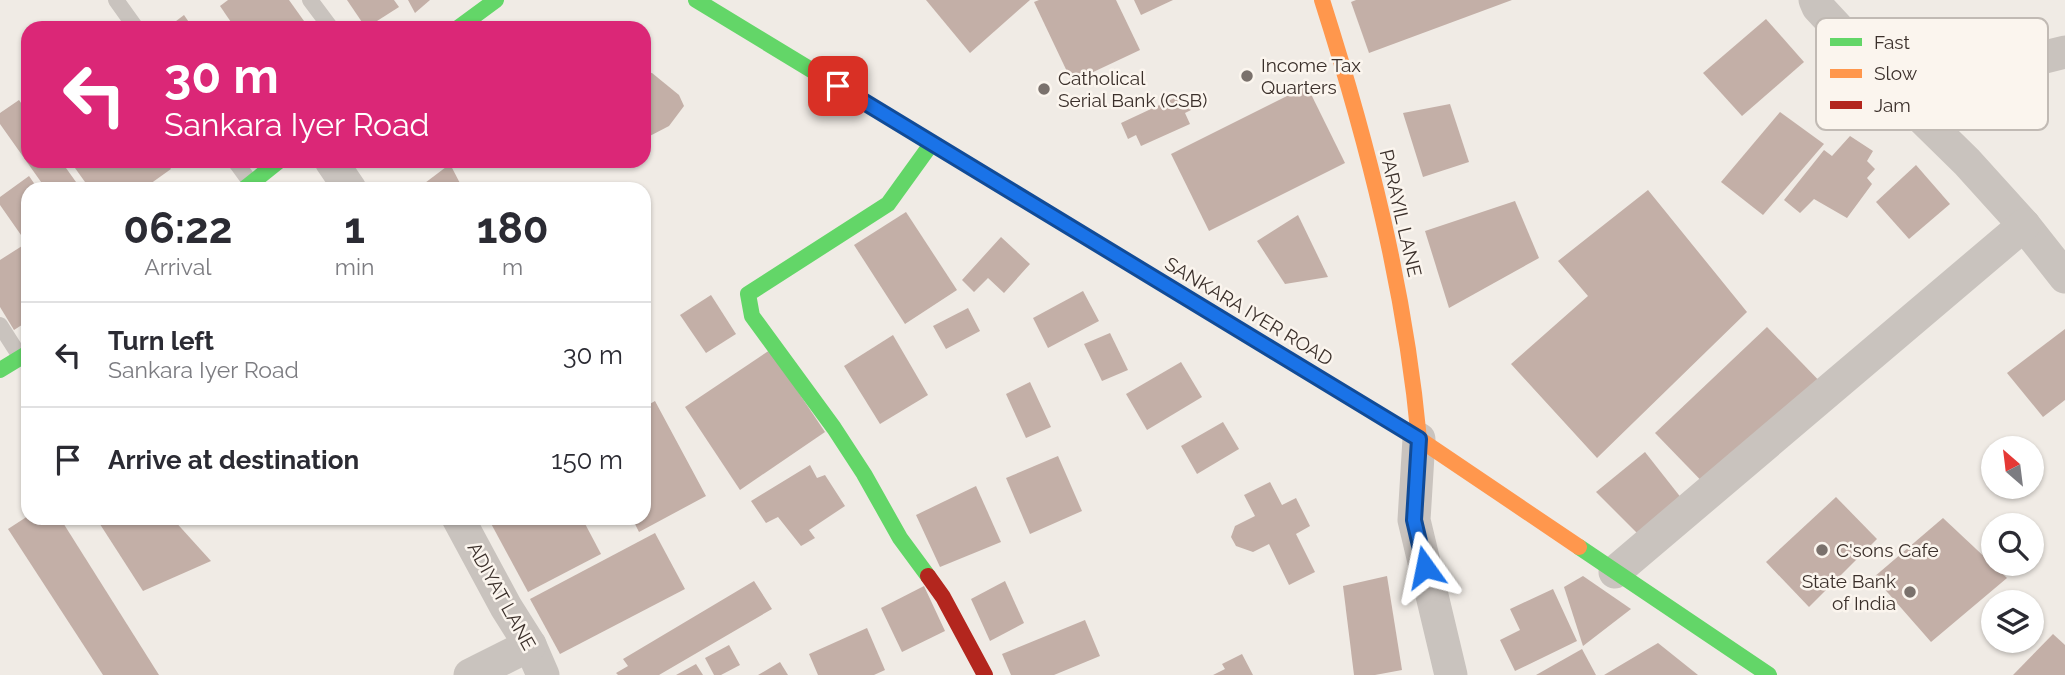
<!DOCTYPE html>
<html lang="en">
<head>
<meta charset="utf-8">
<style>
  :root { --surface:#fff; --page:#f2f2f3; --text:#2b2b33; --muted:#7c7c81; --line:#e1e1e2 }
  body { margin:0; font-family:Raleway,sans-serif; background:var(--page); color:var(--text); height:100vh; display:flex; flex-direction:column; font-size:26px; white-space:nowrap }
  * { box-sizing:border-box; margin:0 }
  p { font-size:23px; color:var(--muted) }
  .icon { flex:none; width:38px; height:38px; fill:none; stroke:currentColor; stroke-width:2; stroke-linecap:round; stroke-linejoin:round }
  .map { position:relative; flex:1; overflow:hidden }
  .panel { position:absolute; left:21px; top:182px; width:630px; height:343px; display:flex; flex-direction:column; background:var(--surface); border-radius:21px; box-shadow:0 2px 5px #0004 }
  .panel>* { flex:none }
  .banner { position:absolute; left:21px; top:21px; width:630px; height:147px; border-radius:21px; box-shadow:0 2px 5px #0004; background:#db2777; color:#fff; overflow:hidden }
  .needle { width:46px; rotate:332deg }
  .fabs { position:absolute; left:1981px; top:436px; display:grid; gap:14px }
  .fabs a { display:grid; place-items:center; width:63px; height:63px; border-radius:50%; background:var(--surface); box-shadow:0 2px 5px #0004; font-size:35px }
  .pin { position:absolute; display:grid; place-items:center; width:60px; height:60px; color:#fff; margin:-30px; border-radius:14px; box-shadow:0 4px 10px #0006 }
  .me { position:absolute; width:77px; margin:-38px; rotate:348deg; stroke-linejoin:round; filter:drop-shadow(0 0 5px #0008) }
  .turn { display:flex; align-items:center; gap:24px; height:147px; padding:0 28px; font-size:32px }
  .turn .icon { width:91px; height:91px; stroke-width:2.5 }
  .turn b { display:block; font-size:49px; line-height:60px }
  .eta { display:flex; justify-content:space-evenly; align-items:center; height:119px; text-align:center }
  .eta b { font-size:42px; font-weight:700; line-height:49px }
  ul { padding:0; list-style:none }
  li { display:flex; align-items:center; gap:21px; height:105px; padding:0 28px; border-top:2px solid var(--line) }
  li div { flex:1 }
  li b { display:block; font-size:26px }
  li em { font-style:normal }
  .map>svg:first-child { display:block }
  .building { fill:#c3afa7 }
  .lines { fill:none; stroke-linecap:round; stroke-linejoin:round }
  .lane { stroke:#c9c3be; stroke-width:16 }
  .street { stroke:#c9c3be; stroke-width:33 }
  .fast { stroke:#63d668; stroke-width:16 }
  .slow { stroke:#ff974d; stroke-width:16 }
  .jam { stroke:#b3261e; stroke-width:16 }
  .route-casing { stroke:#114b97; stroke-width:18 }
  .route { stroke:#1a73e8; stroke-width:12 }
  .poi-dot { fill:#7a716c; stroke:#fbf5ee; stroke-width:2.5 }
  .labels { text-anchor:middle; stroke-width:5; stroke-linejoin:round; paint-order:stroke }
  .poi-label { font-size:19px; fill:#3b302b; stroke:#fbf5ee; text-anchor:start }
  .street-label { font-size:19px; fill:#3b302b; stroke:#fbf5ee }
  .key { fill:#fbf5ee; stroke:#c1bab4; stroke-width:2 }
  .key-label { font-size:19px; fill:#3b302b }
</style>
</head>
<body>
<div class="map">
<svg width="2065" height="675" viewBox="0 0 2065 675">
  <rect width="100%" height="100%" fill="#f0ebe5"/>
  <g class="building">
    <polygon points="228,0 289,0 309,28 235,28 220,6"/>
    <polygon points="347,0 394,0 399,7 366,28"/>
    <polygon points="408,0 430,0 415,13"/>
    <polygon points="926,0 1030,0 970,53"/>
    <polygon points="1039,0 1116,0 1140,50 1072,82 1034,2"/>
    <polygon points="1134,0 1173,0 1141,15"/>
    <polygon points="1356,0 1512,0 1369,53 1351,2"/>
    <polygon points="184,15 193,28 167,28"/>
    <polygon points="1766,19 1804,62 1742,116 1703,73"/>
    <polygon points="644,72 652,73 679,95 684,106 669,126 644,139"/>
    <polygon points="1307,86 1345,163 1209,231 1171,154"/>
    <polygon points="1183,94 1191,110 1185,113 1190,124 1141,146 1136,135 1128,139 1121,123"/>
    <polygon points="19,100 28,113 28,161 61,161 81,189 46,189 0,124 0,113"/>
    <polygon points="1450,104 1469,162 1423,177 1403,113"/>
    <polygon points="1780,112 1824,144 1763,215 1721,182"/>
    <polygon points="1850,136 1873,151 1867,161 1875,169 1867,178 1872,184 1847,218 1814,199 1800,213 1784,200 1824,150 1832,156"/>
    <polygon points="70,161 166,161 171,169 143,189 90,189"/>
    <polygon points="450,164 463,189 417,189"/>
    <polygon points="1916,165 1950,204 1909,239 1876,202"/>
    <polygon points="29,176 38,189 28,189 28,245 0,205 0,197"/>
    <polygon points="1648,190 1747,312 1597,458 1511,364 1588,296 1558,261"/>
    <polygon points="1515,201 1539,258 1449,308 1425,231"/>
    <polygon points="906,212 957,290 905,324 854,245"/>
    <polygon points="1298,215 1328,277 1285,284 1257,241"/>
    <polygon points="1001,237 1030,264 1004,293 988,278 974,292 962,280"/>
    <polygon points="22,246 28,256 28,321 14,330 0,307 0,260"/>
    <polygon points="1083,291 1099,321 1048,348 1033,318"/>
    <polygon points="711,295 736,334 706,353 680,315"/>
    <polygon points="968,308 980,331 946,349 933,326"/>
    <polygon points="1767,327 1830,392 1718,498 1655,433"/>
    <polygon points="2065,329 2065,400 2043,417 2007,373"/>
    <polygon points="1110,333 1128,370 1102,381 1084,344"/>
    <polygon points="893,335 928,395 880,424 844,366"/>
    <polygon points="770,350 825,432 740,490 685,407"/>
    <polygon points="1181,362 1202,397 1147,430 1126,394"/>
    <polygon points="1030,382 1051,427 1026,438 1006,394"/>
    <polygon points="655,401 706,496 639,532 632,518 644,518 644,407"/>
    <polygon points="1223,422 1239,449 1197,474 1181,446"/>
    <polygon points="1645,452 1697,518 1652,548 1596,492"/>
    <polygon points="1058,456 1082,511 1030,534 1006,478"/>
    <polygon points="810,465 817,478 825,475 845,506 809,530 815,538 801,546 778,517 766,523 751,501"/>
    <polygon points="1270,482 1282,505 1296,498 1310,526 1296,534 1315,572 1289,585 1269,544 1253,552 1236,546 1231,537 1235,526 1255,516 1244,495"/>
    <polygon points="976,486 1001,542 940,567 916,515"/>
    <polygon points="1836,497 1877,539 1809,607 1766,562"/>
    <polygon points="28,516 60,518 159,675 103,675 8,529"/>
    <polygon points="96,518 172,518 211,561 143,591"/>
    <polygon points="488,518 582,518 601,554 528,592"/>
    <polygon points="1943,518 2007,578 1931,642 1874,577"/>
    <polygon points="655,533 685,589 560,654 530,599"/>
    <polygon points="1387,576 1402,670 1375,675 1354,675 1343,586"/>
    <polygon points="1583,576 1631,609 1583,646 1564,587"/>
    <polygon points="754,581 772,609 659,675 618,675 616,673 628,666 623,659"/>
    <polygon points="1005,581 1024,623 990,641 971,599"/>
    <polygon points="924,586 945,631 902,652 881,608"/>
    <polygon points="1553,589 1577,641 1515,671 1500,640 1520,630 1510,609"/>
    <polygon points="1085,620 1100,656 1054,675 1011,675 1002,654"/>
    <polygon points="867,628 885,670 874,675 818,675 809,654"/>
    <polygon points="2053,634 2065,645 2065,675 2013,675"/>
    <polygon points="1658,643 1698,675 1604,675"/>
    <polygon points="729,645 740,665 721,675 714,675 705,658"/>
    <polygon points="1582,649 1596,675 1536,675"/>
    <polygon points="1242,654 1253,675 1213,675 1225,669 1222,664"/>
    <polygon points="780,662 788,675 758,675"/>
    <polygon points="696,664 703,675 676,675"/>
  </g>
  <g class="lines">
    <g class="lane">
      <polyline points="116,0 136,28"/>
      <polyline points="310,0 331,28"/>
      <polyline points="235,161 251,183"/>
      <polyline points="0,325 21,358"/>
    </g>
    <g class="street">
      <polyline points="1815,0 1818,7 1913,109 1967,162 2024,225 2065,277"/>
      <path d="M1913,109C1963,81 2010,65 2065,52"/>
      <polyline points="331,161 350,189"/>
      <polyline points="1419,439 1414,520 1451,675"/>
      <polyline points="458,518 506,607 530,645 543,675"/>
      <polyline points="1615,572 2024,225"/>
      <polyline points="470,675 530,645"/>
    </g>
    <g class="fast">
      <polyline points="696,0 1337,389"/>
      <polyline points="458,28 496,0"/>
      <polyline points="244,189 279,161"/>
      <polyline points="0,370 28,353"/>
      <polyline points="1579,547 1769,675"/>
      <polyline points="928,576 900,538 864,474 834,428 752,316 748,294 888,204 932,143"/>
    </g>
    <g class="slow">
      <path d="M1322,0C1368,144 1405,288 1419,439"/>
      <polyline points="1337,389 1419,439 1579,547"/>
    </g>
    <polyline class="jam" points="928,576 943,597 985,675"/>
  </g>
  <g class="lines">
    <defs>
      <polyline id="route" points="838,86 1419,439 1414,520 1425,567"/>
    </defs>
    <use href="#route" class="route-casing"/>
    <use href="#route" class="route"/>
  </g>
  <g class="poi-dot">
    <circle cx="1247" cy="76" r="7"/>
    <circle cx="1044" cy="89" r="7"/>
    <circle cx="1822" cy="550" r="7"/>
    <circle cx="1910" cy="592" r="7"/>
  </g>
  <g class="labels">
    <g class="poi-label">
      <text x="1261" y="72">Income Tax<tspan x="1261" dy="22">Quarters</tspan></text>
      <text x="1058" y="85">Catholical<tspan x="1058" dy="22">Serial Bank (CSB)</tspan></text>
      <text x="1836" y="557">C'sons Cafe</text>
      <text x="1896" y="588" text-anchor="end">State Bank<tspan x="1896" dy="22">of India</tspan></text>
    </g>
    <g class="street-label">
      <text transform="translate(1401 213) rotate(77)" y="7">PARAYIL LANE</text>
      <text transform="translate(1249 311) rotate(31)" y="7">SANKARA IYER ROAD</text>
      <text transform="translate(502 596) rotate(61)" y="7">ADIYAT LANE</text>
    </g>
  </g>
  <rect x="1816" y="18" width="232" height="112" rx="10" class="key"/>
  <rect x="1830" y="38" width="32" height="8" fill="#63d668"/>
  <rect x="1830" y="69" width="32" height="9" fill="#ff974d"/>
  <rect x="1830" y="101" width="32" height="8" fill="#b3261e"/>
  <g class="key-label">
    <text x="1874" y="49">Fast</text>
    <text x="1874" y="80">Slow</text>
    <text x="1874" y="112">Jam</text>
  </g>
</svg>
<div class="fabs">
<a><svg class="needle" viewBox="-14 -14 28 28"><path d="M0-13l5 13h-10z" fill="#e53935"/><path d="M0 13l5-13h-10z" fill="#7c7c81"/></svg></a>
<a><svg class="icon" aria-label="search" viewBox="0 0 24 24"><circle cx="10" cy="10" r="6"/><path d="M15 15l6 6"/></svg></a>
<a><svg class="icon" aria-label="layers" viewBox="0 0 24 24"><path d="M12 4l9 5-9 5-9-5zM3 14l9 5 9-5"/></svg></a>
</div>
<div class="pin" style="left:838px;top:86px;background:#d93025"><svg class="icon" aria-label="arrive" viewBox="0 0 24 24"><path d="M6 21V4h12l-3 4 3 4H6"/></svg></div>
<svg class="me" style="left:1425px;top:567px" viewBox="-20 -20 40 40"><path d="M0-17L14 15 0 8-14 15z" fill="#1a73e8" stroke="#fff" stroke-width="4"/></svg>
<div class="banner">
<div class="turn"><svg class="icon" aria-label="left" viewBox="0 0 24 24"><path d="M17 20v-9H6M10 6l-5 5 5 5"/></svg><div><b>30 m</b>Sankara Iyer Road</div></div>
</div>
<section class="panel">
<div class="eta">
<div><b>06:22</b><p>Arrival</p></div>
<div><b>1</b><p>min</p></div>
<div><b>180</b><p>m</p></div>
</div>
<ul>
<li><svg class="icon" aria-label="left" viewBox="0 0 24 24"><path d="M17 20v-9H6M10 6l-5 5 5 5"/></svg><div><b>Turn left</b><p>Sankara Iyer Road</p></div><em>30 m</em></li>
<li><svg class="icon" aria-label="arrive" viewBox="0 0 24 24"><path d="M6 21V4h12l-3 4 3 4H6"/></svg><div><b>Arrive at destination</b></div><em>150 m</em></li>
</ul>
</section>
</div>
</body>
</html>
